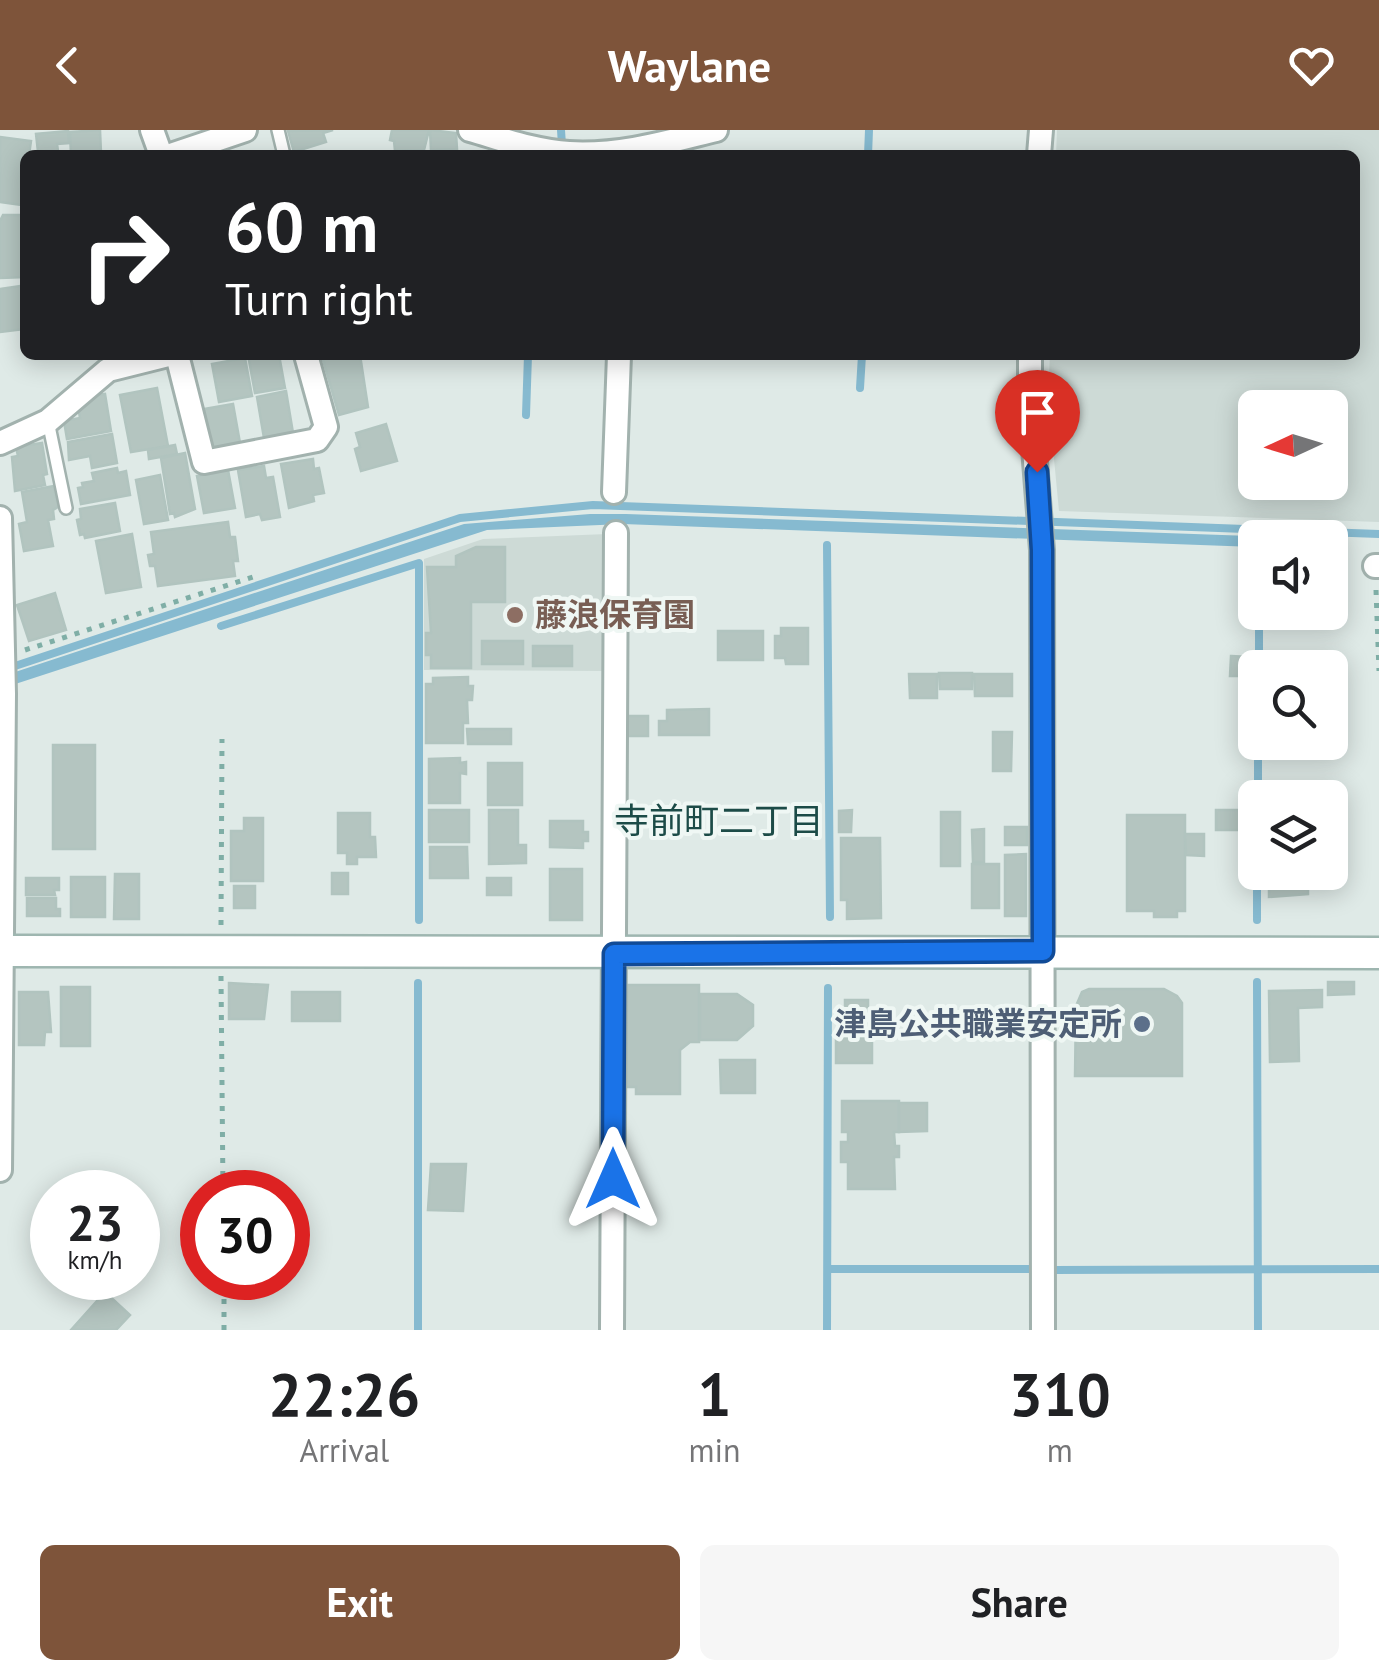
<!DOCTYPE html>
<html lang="en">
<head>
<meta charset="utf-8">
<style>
  :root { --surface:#fff; --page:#f6f6f6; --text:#202124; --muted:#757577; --accent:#7e543a }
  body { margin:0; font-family:"PT Sans","Noto Sans JP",sans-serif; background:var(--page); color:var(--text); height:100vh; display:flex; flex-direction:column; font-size:38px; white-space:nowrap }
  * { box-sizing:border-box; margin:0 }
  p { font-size:32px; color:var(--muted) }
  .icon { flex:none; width:55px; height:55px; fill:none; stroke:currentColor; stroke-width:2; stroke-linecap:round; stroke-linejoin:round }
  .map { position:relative; height:1200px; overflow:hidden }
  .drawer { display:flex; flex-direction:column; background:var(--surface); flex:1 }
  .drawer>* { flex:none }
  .guide { position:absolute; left:20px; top:20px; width:1340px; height:210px; border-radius:15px; box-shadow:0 5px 25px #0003; background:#202124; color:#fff; overflow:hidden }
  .needle { width:65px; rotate:266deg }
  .tools { position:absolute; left:1238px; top:260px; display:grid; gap:20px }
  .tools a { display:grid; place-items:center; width:110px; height:110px; border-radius:15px; background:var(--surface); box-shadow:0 5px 25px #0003; font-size:50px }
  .speed { position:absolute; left:30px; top:1040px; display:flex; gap:20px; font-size:50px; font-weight:700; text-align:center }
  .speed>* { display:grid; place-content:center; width:130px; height:130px; border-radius:50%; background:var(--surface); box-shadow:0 5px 25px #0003; line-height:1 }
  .speed small { font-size:25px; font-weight:400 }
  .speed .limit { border:15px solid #d22; background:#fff; color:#111 }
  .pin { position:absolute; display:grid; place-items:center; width:85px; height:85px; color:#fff; margin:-102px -42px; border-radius:50% 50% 50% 0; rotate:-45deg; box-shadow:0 0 10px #0007 }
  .pin .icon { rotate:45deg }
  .me { position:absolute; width:110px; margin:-55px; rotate:0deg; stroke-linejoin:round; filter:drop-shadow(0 0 8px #0008) }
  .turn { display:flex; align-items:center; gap:35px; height:210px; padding:0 40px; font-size:45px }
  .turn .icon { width:130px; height:130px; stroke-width:2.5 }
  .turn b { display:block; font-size:70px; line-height:85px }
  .eta { display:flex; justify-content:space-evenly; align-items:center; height:170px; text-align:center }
  .eta b { font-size:60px; font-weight:700; line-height:70px }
  .primary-button { display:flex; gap:20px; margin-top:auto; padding:20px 40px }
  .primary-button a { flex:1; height:115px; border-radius:15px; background:var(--accent); color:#fff; font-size:40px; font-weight:700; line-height:115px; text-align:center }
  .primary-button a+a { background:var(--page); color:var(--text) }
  header { display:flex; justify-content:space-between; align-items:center; height:130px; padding:0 40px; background:var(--accent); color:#fff; font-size:45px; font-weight:700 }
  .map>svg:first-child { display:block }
  .built { fill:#cddad6; fill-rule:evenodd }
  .water { fill:#86bad0 }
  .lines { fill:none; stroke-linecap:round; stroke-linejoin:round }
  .stream { stroke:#86bad0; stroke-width:8 }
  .building { fill:#b4c5c0; stroke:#b1c4bf; stroke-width:2.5 }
  .lane-casing { stroke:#a2b2ae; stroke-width:16 }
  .street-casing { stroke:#a2b2ae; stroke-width:28 }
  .secondary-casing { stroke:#9eb6b0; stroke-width:35 }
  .path { stroke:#7faea6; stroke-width:5; stroke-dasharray:5 8; stroke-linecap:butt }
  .lane { stroke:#fff; stroke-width:11 }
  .street { stroke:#fff; stroke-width:22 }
  .secondary { stroke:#fff; stroke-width:30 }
  .route-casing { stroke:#114b97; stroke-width:25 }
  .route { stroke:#1a73e8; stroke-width:18 }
  .education-dot { fill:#8d6e63; stroke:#eff7f4; stroke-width:4 }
  .service-dot { fill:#5c6f8a; stroke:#eff7f4; stroke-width:4 }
  .labels { text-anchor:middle; stroke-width:8; stroke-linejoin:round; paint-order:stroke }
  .education-label { font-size:32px; font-weight:bold; fill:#785e54; stroke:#eff7f4; text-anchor:start }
  .service-label { font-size:32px; font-weight:bold; fill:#4e5e75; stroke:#eff7f4; text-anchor:end }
  .neighbourhood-label { font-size:35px; fill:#1c4b47; stroke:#eff7f4 }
</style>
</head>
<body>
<header><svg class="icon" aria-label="back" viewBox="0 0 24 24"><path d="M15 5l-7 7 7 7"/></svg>Waylane<svg class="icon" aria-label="heart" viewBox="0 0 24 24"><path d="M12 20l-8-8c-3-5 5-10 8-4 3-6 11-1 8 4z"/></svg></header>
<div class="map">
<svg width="1379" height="1200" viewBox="0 0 1379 1200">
  <rect width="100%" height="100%" fill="#dfeae7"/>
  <g class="built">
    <path d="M1057,0H1379V392L1059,381L1048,266L1050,225H1355V25H1056ZM1255,278H1330V352H1255Z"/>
    <polygon points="607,404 607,541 424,540 424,429 483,409"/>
  </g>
  <polygon class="water" points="590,384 626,384 1280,407 1255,408 1255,417 623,394 487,400 0,559 0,547 464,394"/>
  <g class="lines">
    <g class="stream">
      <polyline points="561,0 562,15"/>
      <polyline points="868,25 869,0"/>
      <polyline points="860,258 862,225"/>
      <polyline points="526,285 528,225"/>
      <polyline points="827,415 830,787"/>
      <polyline points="221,496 419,433 419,790"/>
      <polyline points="9,538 460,388 593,375 1379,404"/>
      <polyline points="1259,538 1259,482"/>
      <polyline points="1258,668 1258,612"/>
      <polyline points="1257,790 1257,742"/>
      <polyline points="1257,852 1258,1200"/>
      <polyline points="418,853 418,1200"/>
      <polyline points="828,1139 1033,1139"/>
      <polyline points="1053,1140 1379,1139"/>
      <polyline points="827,1200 828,858"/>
    </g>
  </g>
  <g class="building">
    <polygon points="100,0 101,23 71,25 70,2"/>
    <polygon points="333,0 323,3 326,12 294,22 288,1"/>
    <polygon points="392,0 429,0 424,20 395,21 394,11 390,10"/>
    <polygon points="430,0 456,3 457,19 431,20"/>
    <polygon points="68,1 69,13 57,14 58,21 38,22 36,4"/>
    <polygon points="0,7 31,11 29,25 25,25 22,75 0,72"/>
    <polygon points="3,85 25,85 25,147 0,148 0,91"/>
    <polygon points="21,156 25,199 0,202 0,159"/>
    <polygon points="248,225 279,225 285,258 255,263"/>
    <polygon points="330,225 360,225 368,277 339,285 323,230"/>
    <polygon points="245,228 252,266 219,272 212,234"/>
    <polygon points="157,258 168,316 131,322 120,265"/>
    <polygon points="286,261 293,303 264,308 257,267"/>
    <polygon points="105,264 111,301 67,309 64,291 80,288 78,276 91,270 90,266"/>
    <polygon points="233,274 240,313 210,318 204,279"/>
    <polygon points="386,294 397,331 361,341 355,319 360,317 356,303"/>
    <polygon points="112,304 117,333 92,338 90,326 69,330 68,312"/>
    <polygon points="42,313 47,344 43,345 45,355 15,361 12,327 18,326 16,317"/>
    <polygon points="175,315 177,324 149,329 148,320"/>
    <polygon points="185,323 195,379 175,387 174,383 170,384 161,328"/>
    <polygon points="313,329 314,339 319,338 324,363 313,365 314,371 289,378 281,334"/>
    <polygon points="264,336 266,348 273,347 280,387 262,390 260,384 246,387 238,340"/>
    <polygon points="117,338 118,343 126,341 130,365 81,374 78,358 83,357 82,353 94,351 92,343"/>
    <polygon points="228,340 235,378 204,383 197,346"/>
    <polygon points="160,345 168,390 144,394 136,350"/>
    <polygon points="54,356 58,377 53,380 54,389 48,390 53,416 24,421 19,394 27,392 22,362"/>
    <polygon points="115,373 120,401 85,408 84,404 80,405 77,390 81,389 80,379"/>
    <polygon points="228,392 230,407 235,407 238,431 233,431 235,446 158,456 155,436 150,436 148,425 154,424 151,402"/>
    <polygon points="132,404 141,457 106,463 96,411"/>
    <polygon points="476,417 505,417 505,472 471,472 471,538 431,538 431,525 426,525 426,503 431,503 427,437 456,437 456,426"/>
    <polygon points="55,463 66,500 29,511 17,475"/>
    <polygon points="781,498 808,498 808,534 786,534 785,528 775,528 775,506 781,506"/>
    <rect x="718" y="501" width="45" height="29"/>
    <rect x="482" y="511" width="41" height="23"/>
    <rect x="533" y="516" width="39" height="20"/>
    <polygon points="1231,526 1249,527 1249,546 1230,546"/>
    <polygon points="939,543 972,543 972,559 940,559"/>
    <polygon points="909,544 937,544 937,568 910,568"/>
    <polygon points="974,544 1012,544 1012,566 975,566"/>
    <polygon points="468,547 468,556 473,556 472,570 467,570 468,593 463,593 463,613 426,613 426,554 433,554 433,548"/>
    <polygon points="709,579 709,605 659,605 659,591 667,591 667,580"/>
    <rect x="623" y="586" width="25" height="20"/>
    <polygon points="467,599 511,599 511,614 468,614"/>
    <polygon points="993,602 1012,602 1011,641 993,641"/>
    <rect x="53" y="615" width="42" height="104"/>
    <polygon points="460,628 460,633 466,632 466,644 460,643 460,673 429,673 429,629"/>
    <rect x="488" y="633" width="34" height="42"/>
    <rect x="429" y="680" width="40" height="32"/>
    <polygon points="489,680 518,680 518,715 526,715 526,733 489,734"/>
    <polygon points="852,680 851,702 839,702 839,681"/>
    <rect x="1216" y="680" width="30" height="20"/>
    <rect x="941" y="682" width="19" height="54"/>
    <polygon points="338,683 370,683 370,707 375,707 376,727 357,727 357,734 347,734 347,723 338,723"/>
    <polygon points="1127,685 1185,685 1185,781 1177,781 1177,787 1154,787 1154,781 1127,781"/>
    <polygon points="244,688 263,688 263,751 231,751 231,701 244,701"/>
    <polygon points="550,691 583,691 583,702 588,702 588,711 583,711 583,718 550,717"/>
    <rect x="1005" y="697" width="22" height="18"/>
    <polygon points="984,699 984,732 973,732 972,700"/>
    <polygon points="1185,704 1204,704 1204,726 1186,725"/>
    <polygon points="841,708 880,708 881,788 847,789 847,770 841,770"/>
    <polygon points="430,717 467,717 468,748 430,748"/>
    <polygon points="1026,724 1026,786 1005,786 1005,725"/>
    <rect x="972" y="734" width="27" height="44"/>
    <rect x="550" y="739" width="32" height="51"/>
    <polygon points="1269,742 1317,742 1317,749 1308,749 1308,764 1269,767"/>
    <rect x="332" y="743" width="16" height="21"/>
    <polygon points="115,744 139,744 139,789 114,789"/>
    <rect x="71" y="747" width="34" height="40"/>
    <polygon points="26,748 59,748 59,760 54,760 55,765 26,765"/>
    <rect x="487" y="748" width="24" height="17"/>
    <rect x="234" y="756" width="21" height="22"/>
    <polygon points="27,768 56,768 56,779 60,779 60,786 27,786"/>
    <polygon points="1328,852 1354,852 1354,864 1328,865"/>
    <polygon points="229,853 268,855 264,889 229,889"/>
    <polygon points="627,855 699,855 699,912 690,912 680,920 680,964 636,964 636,957 623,957 623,880 627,880"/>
    <rect x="61" y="857" width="29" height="59"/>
    <polygon points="1089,859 1164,859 1177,866 1182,873 1182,946 1075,946 1076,876 1082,862"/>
    <polygon points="1322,860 1322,877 1298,878 1299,931 1270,932 1269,861"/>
    <polygon points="19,862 48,862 51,902 45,902 44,915 19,915"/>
    <rect x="292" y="862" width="48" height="29"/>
    <polygon points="700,864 737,864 753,875 753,896 737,910 700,910"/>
    <rect x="845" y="870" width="23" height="27"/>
    <rect x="836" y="901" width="36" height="32"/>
    <polygon points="720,930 755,930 755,963 721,963"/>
    <polygon points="842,971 899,971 899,1002 894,1002 895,1016 899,1016 899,1027 894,1027 895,1059 848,1059 848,1032 841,1032 841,1012 848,1012 848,1002 842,1002"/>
    <polygon points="899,973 927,973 927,1001 899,1002"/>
    <polygon points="431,1034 466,1034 463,1081 428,1080"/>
    <polygon points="105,1162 130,1185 116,1200 71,1200"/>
  </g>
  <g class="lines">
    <defs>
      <g id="lane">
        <polyline points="278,0 284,25"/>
        <polyline points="48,291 66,378"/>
      </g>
      <g id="street">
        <polyline points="152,0 161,25"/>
        <path d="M470,0C502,9 535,21 569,23C620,26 667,12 716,0"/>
        <polyline points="171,25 245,0"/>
        <polyline points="1039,25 1041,0"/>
        <polyline points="177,225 204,332 317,310 326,297 306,225"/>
        <polyline points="1030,225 1030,268 1042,420 1043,1200"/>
        <polyline points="0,313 48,291 108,240 168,225"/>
        <polyline points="614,362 619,225"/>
        <polyline points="0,388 4,564 0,1040"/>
        <polyline points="1375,436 1379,436"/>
        <polyline points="612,1200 616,403"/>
      </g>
      <polyline id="secondary" points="0,821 1379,823"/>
    </defs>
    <use href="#lane" class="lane-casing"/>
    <use href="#street" class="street-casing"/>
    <use href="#secondary" class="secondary-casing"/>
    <g class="path">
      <polyline points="1376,460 1379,541"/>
      <polyline points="25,520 253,447"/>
      <polyline points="221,795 222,609"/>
      <polyline points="221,846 223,1062"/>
      <polyline points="224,1200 224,1148"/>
    </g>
    <use href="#lane" class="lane"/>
    <use href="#street" class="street"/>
    <use href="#secondary" class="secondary"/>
  </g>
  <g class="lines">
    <defs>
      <polyline id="route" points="613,1049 614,824 1043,821 1042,420 1037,342"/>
    </defs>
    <use href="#route" class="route-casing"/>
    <use href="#route" class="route"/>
  </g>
  <circle class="education-dot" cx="515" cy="485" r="10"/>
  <circle class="service-dot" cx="1142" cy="894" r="10"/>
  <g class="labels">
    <g class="education-label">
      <text x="535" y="496">藤浪保育園</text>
    </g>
    <g class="service-label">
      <text x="1122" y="905">津島公共職業安定所</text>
    </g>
    <g class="neighbourhood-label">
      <text x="719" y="703">寺前町二丁目</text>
    </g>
  </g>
</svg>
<div class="tools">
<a><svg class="needle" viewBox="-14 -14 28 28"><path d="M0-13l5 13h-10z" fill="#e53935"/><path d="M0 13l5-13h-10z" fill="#757577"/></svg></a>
<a><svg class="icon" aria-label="sound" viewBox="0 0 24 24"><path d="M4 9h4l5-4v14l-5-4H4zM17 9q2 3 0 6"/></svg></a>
<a><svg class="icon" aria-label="search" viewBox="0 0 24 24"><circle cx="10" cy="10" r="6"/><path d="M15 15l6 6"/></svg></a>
<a><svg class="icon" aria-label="layers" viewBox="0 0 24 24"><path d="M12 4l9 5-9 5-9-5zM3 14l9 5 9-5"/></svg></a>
</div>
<div class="speed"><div>23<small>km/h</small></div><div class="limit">30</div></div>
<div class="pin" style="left:1037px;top:342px;background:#d93025"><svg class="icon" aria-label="arrive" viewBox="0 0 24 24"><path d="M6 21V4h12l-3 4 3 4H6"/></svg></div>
<svg class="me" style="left:613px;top:1049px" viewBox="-20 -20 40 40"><path d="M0-17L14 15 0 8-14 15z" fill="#1a73e8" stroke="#fff" stroke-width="4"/></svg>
<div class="guide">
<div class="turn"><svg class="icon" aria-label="right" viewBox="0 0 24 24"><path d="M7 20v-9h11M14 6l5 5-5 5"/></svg><div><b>60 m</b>Turn right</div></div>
</div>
</div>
<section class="drawer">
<div class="eta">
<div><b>22:26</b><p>Arrival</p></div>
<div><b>1</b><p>min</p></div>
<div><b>310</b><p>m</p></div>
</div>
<div class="primary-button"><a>Exit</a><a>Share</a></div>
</section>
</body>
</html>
